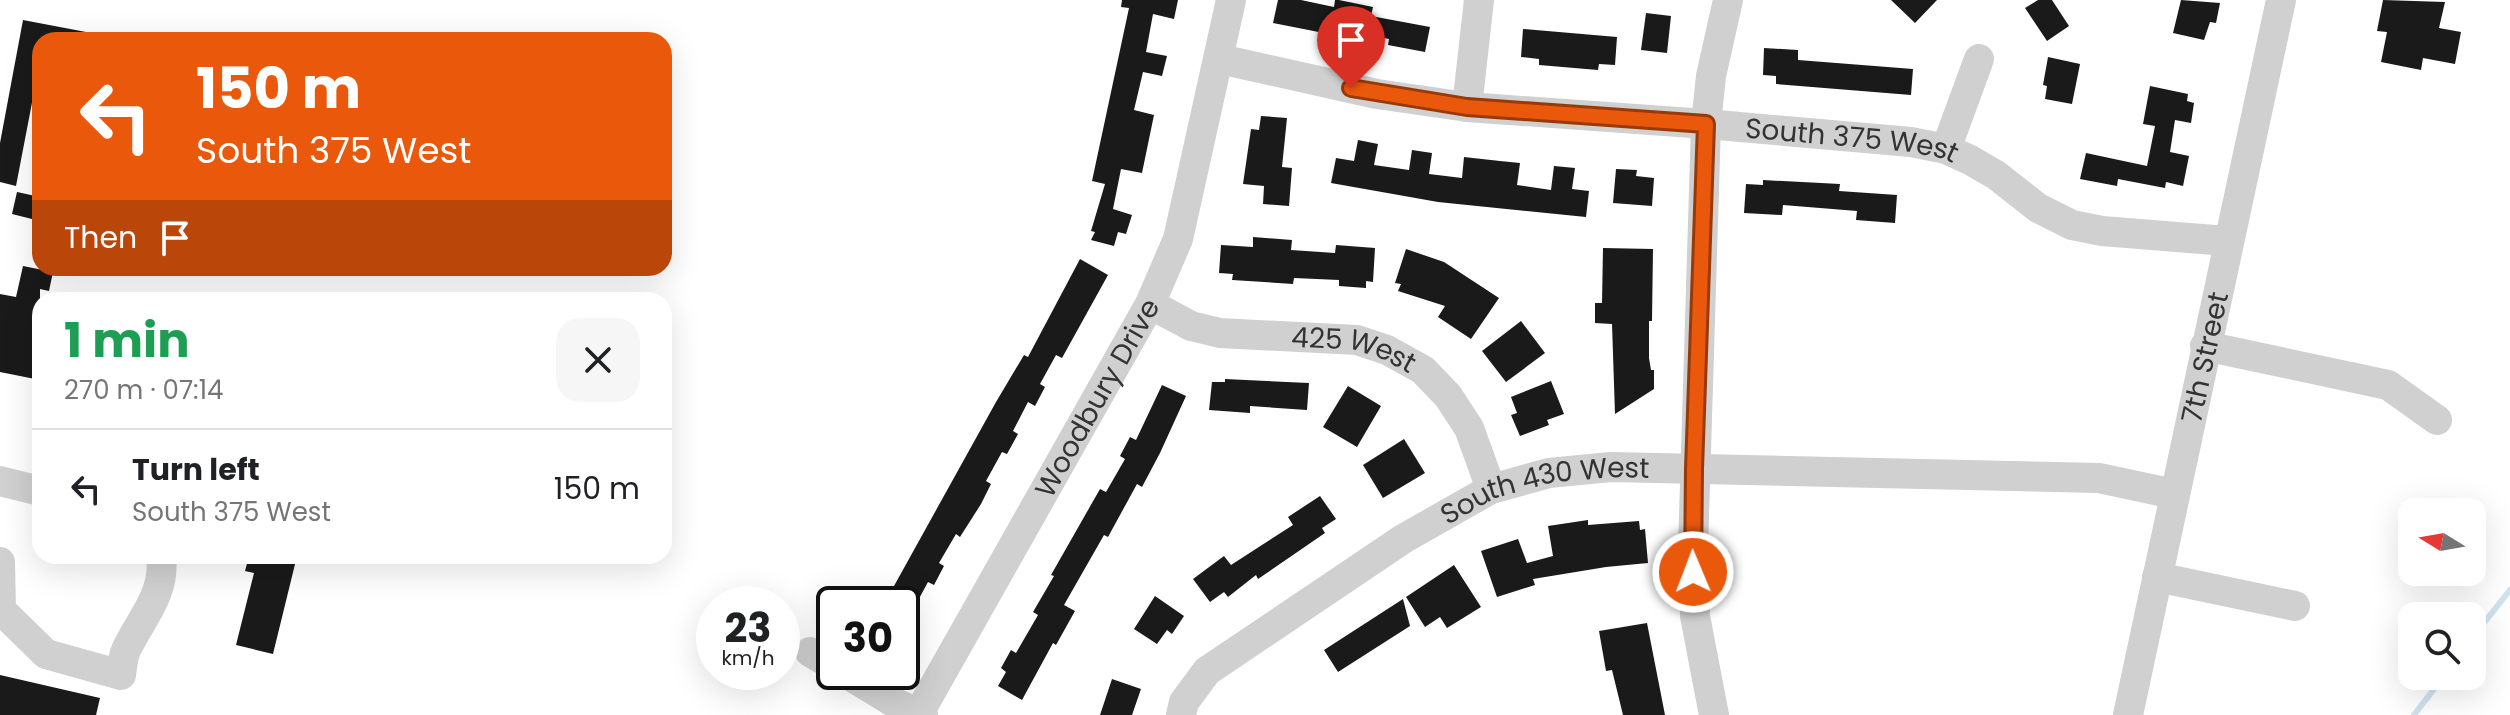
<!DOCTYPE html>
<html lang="en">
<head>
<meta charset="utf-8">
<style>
  :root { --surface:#fff; --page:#f6f6f6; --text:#202124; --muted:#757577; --line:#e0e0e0 }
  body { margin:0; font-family:Poppins,sans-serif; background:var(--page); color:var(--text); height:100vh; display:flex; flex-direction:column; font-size:30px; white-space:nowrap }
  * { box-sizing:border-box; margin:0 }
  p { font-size:26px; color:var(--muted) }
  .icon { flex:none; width:44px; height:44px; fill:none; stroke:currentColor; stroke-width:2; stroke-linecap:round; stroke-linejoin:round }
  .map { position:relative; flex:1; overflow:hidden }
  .side { position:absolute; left:32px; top:292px; width:640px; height:272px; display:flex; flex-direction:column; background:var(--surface); border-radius:24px; box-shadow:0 8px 32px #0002 }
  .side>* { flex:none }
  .guide { position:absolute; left:32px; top:32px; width:640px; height:244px; border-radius:24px; box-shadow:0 8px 32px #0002; background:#ea580c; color:#fff; overflow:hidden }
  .needle { width:52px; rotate:281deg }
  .fabs { position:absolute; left:2398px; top:498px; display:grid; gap:16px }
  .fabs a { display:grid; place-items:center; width:88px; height:88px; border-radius:16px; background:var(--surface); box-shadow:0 8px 32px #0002; font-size:40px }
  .speed { position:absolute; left:696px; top:586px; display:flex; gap:16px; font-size:40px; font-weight:700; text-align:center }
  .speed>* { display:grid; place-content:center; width:104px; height:104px; border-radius:50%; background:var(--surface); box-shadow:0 8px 32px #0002; line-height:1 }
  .speed small { font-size:20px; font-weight:400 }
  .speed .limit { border:4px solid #111; border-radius:12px; background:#fff; color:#111 }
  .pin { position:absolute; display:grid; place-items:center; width:68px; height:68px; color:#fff; margin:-82px -34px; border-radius:50% 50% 50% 0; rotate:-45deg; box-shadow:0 0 8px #0007 }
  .pin .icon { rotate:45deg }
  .me { position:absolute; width:88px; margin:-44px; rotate:359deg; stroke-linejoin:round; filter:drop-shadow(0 0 6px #0008) }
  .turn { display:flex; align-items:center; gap:28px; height:168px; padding:0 32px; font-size:36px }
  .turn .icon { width:104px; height:104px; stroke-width:2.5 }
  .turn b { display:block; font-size:56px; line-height:68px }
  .then { display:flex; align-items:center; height:76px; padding:0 32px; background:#0003; gap:16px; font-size:30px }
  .round { display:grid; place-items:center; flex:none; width:84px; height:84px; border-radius:24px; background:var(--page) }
  .overview { display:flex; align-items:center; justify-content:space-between; height:136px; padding:0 32px }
  h1 { font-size:48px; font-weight:700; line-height:60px; color:#1e9e55 }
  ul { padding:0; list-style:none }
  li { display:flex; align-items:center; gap:24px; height:120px; padding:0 32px; border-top:2px solid var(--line) }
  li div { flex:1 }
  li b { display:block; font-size:30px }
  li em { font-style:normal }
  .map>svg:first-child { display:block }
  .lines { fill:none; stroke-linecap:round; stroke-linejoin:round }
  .stream { stroke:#cfe2ee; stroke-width:6 }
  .building { fill:#1a1a1a }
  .minor { stroke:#d0d0d0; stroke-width:30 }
  .route-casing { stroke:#983908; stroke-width:20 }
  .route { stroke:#ea580c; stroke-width:14 }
  .labels { text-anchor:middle; stroke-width:8; stroke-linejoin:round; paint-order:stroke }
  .street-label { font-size:28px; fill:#333; stroke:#fff }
</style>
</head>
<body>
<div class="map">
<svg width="2510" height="715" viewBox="0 0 2510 715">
  <rect width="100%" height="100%" fill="#fff"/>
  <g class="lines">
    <g class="stream">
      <polyline points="2472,638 2510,590"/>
      <polyline points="2414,715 2444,676"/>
    </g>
  </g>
  <g class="building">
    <polygon points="1122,0 1178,0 1174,19 1153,14 1146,52 1167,56 1162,76 1143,72 1134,110 1154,115 1142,173 1121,169 1113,209 1132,215 1126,234 1118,232 1114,246 1091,240 1095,232 1091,231 1105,184 1092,181 1129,8 1121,7"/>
    <polygon points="1278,0 1301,0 1334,7 1335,0 1339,0 1373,7 1371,16 1430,27 1425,52 1388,45 1389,39 1351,32 1349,38 1273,23"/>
    <polygon points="1891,0 1937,0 1915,23"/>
    <polygon points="2038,0 2052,0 2069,26 2047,41 2025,8"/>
    <polygon points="2181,0 2220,3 2216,23 2210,22 2204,40 2173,33"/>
    <polygon points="2383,0 2445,2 2439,28 2461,32 2455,64 2423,58 2421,70 2381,62 2387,32 2377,31"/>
    <polygon points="1646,13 1671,16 1667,53 1641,50"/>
    <polygon points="23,20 86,32 85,40 40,40 40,61 16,186 0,182 0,143"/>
    <polygon points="1523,29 1617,37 1615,65 1599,64 1598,70 1539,65 1539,59 1521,57"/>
    <polygon points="1764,48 1798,50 1798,60 1913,69 1911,95 1776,84 1776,76 1763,75"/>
    <polygon points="2048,57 2080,64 2072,104 2045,99 2047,86 2043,85"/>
    <polygon points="2150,86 2188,94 2187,101 2194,103 2191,123 2175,120 2170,152 2189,156 2183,186 2166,182 2165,188 2118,179 2117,186 2080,179 2086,153 2147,166 2155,126 2143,124"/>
    <polygon points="1261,116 1287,118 1282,167 1292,168 1289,206 1263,204 1264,186 1243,184 1251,129 1259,130"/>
    <polygon points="1358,140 1378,144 1374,165 1409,170 1412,150 1432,153 1429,174 1462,178 1464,157 1500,161 1520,163 1517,185 1551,190 1554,166 1575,168 1572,189 1589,191 1586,217 1438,202 1331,183 1336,158 1354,161"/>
    <polygon points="1616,169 1637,170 1636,176 1654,178 1652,206 1613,203"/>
    <polygon points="1763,180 1840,184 1839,191 1897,195 1895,223 1856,220 1857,211 1783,205 1782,215 1744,213 1746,184 1763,185"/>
    <polygon points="17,192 40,197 40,221 12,214"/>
    <polygon points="1253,237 1292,240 1291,250 1335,253 1336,245 1375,248 1373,282 1366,281 1366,288 1339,286 1339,280 1294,278 1293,284 1232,280 1233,274 1219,273 1221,245 1253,247"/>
    <polygon points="1603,248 1653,249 1652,321 1649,321 1649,358 1651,370 1654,370 1654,389 1615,414 1612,324 1595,323 1595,303 1602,303"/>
    <polygon points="1406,249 1444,262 1499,298 1471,339 1438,317 1445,306 1398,291 1401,284 1395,283"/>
    <polygon points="1080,259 1108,275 1062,358 1056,355 1040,384 1045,387 1035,406 1028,402 1013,431 1018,434 1007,454 1002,452 986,481 991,484 981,504 960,537 956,534 939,563 944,566 934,585 928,582 902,630 902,604 884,604 996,402 1024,355 1028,357"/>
    <polygon points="23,266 53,272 49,291 40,289 40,380 0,372 0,294 16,297"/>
    <polygon points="1521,321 1545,353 1506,382 1482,351"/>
    <polygon points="1225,379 1309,383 1307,410 1250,406 1250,413 1209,410 1212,382 1225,382"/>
    <polygon points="1551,381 1564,414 1547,420 1549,425 1520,436 1511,415 1517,413 1511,397"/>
    <polygon points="1162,385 1186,396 1160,453 1142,487 1137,484 1108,537 1104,535 1064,605 1075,611 1056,645 1053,643 1022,700 998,686 1006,672 1001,668 1011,650 1016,653 1038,615 1033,612 1054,576 1051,575 1100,489 1106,492 1125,459 1120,456 1130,437 1136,440"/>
    <polygon points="1348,386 1381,406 1357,447 1323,427"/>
    <polygon points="1404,439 1425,473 1383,498 1363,465"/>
    <polygon points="1320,496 1336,519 1322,528 1325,533 1258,579 1256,575 1228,597 1224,592 1210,602 1193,579 1224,556 1231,565 1293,525 1288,517"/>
    <polygon points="1588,520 1588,525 1639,521 1640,530 1645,529 1648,563 1606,567 1533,579 1535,585 1497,597 1481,551 1518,539 1527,563 1553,556 1548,526"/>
    <polygon points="249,556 297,556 273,654 236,645 254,573 245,571"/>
    <polygon points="1454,565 1481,607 1447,628 1440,617 1425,627 1406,597"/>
    <polygon points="1155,596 1184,616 1172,634 1167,630 1157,644 1134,629"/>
    <polygon points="1403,599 1410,626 1338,672 1324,650"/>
    <polygon points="1647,623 1665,715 1623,715 1612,670 1606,671 1599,631"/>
    <polygon points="0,675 100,698 96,715 0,715"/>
    <polygon points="1112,679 1141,689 1132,715 1100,715"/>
  </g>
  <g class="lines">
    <g class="minor">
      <path id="s1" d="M1220,59L1377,94L1467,107L1706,124L1911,142L1946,149L1970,160L1996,175L2038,208L2072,225L2102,231L2227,241"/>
      <polyline points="1467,107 1479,0"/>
      <polyline points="1946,149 1979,59"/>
      <path id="s2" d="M1150,304L1191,326L1220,333L1357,340L1387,350L1423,370L1448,396L1469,428L1491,489"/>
      <polyline points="2205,346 2388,385 2437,420"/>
      <polyline points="0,481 40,491"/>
      <path d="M0,562L1,610L46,654L121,675C122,667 123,657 126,650C141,618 166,594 161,556"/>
      <polyline points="2157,577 2295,606"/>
      <polyline points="810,652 834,666"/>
      <polyline points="844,672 893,702 923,715"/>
      <path id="s3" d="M919,713L1150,304L1178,239L1231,0"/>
      <path id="s4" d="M1181,715L1184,702L1207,671L1403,539L1491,489L1549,473L1611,467L2099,478L2174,494"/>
      <polyline points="1714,715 1695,616 1693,549 1706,124 1711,76 1728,0"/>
      <path id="s5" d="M2128,715L2281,0"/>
    </g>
  </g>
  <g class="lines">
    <defs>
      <polyline id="route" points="1351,88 1467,107 1706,124 1694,469 1693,572"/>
    </defs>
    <use href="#route" class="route-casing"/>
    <use href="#route" class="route"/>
  </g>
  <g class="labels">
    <g class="street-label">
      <text dy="10" stroke="none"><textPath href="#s1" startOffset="638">South 375 West</textPath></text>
      <text dy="10" stroke="none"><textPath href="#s2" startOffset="212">425 West</textPath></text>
      <text dy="10" stroke="none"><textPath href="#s5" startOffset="366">7th Street</textPath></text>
      <text dy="10" stroke="none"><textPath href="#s3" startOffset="362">Woodbury Drive</textPath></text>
      <text dy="10" stroke="none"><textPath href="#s4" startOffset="442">South 430 West</textPath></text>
    </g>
  </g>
</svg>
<div class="fabs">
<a><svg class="needle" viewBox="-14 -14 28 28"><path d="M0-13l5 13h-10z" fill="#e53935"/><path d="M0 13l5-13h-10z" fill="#757577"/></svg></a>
<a><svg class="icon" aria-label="search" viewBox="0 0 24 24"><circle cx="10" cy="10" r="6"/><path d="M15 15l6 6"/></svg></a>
</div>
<div class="speed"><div>23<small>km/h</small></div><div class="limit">30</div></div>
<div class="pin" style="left:1351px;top:88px;background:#d93025"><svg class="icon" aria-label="arrive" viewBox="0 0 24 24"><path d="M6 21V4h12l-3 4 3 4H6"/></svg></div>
<svg class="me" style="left:1693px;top:572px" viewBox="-20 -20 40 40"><circle r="17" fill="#ea580c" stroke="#fff" stroke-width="3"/><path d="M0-11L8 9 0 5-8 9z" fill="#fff"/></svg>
<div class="guide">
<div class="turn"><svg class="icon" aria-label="left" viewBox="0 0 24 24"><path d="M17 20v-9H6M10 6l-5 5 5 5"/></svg><div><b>150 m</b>South 375 West</div></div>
<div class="then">Then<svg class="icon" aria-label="arrive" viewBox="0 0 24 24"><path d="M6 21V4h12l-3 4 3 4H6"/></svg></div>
</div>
<section class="side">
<div class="overview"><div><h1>1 min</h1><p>270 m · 07:14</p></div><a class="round"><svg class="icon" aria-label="close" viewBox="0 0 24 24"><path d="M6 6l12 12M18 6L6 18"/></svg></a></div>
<ul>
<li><svg class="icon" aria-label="left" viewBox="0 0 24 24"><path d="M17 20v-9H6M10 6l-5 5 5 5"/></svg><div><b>Turn left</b><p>South 375 West</p></div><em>150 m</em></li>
</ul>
</section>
</div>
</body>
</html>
